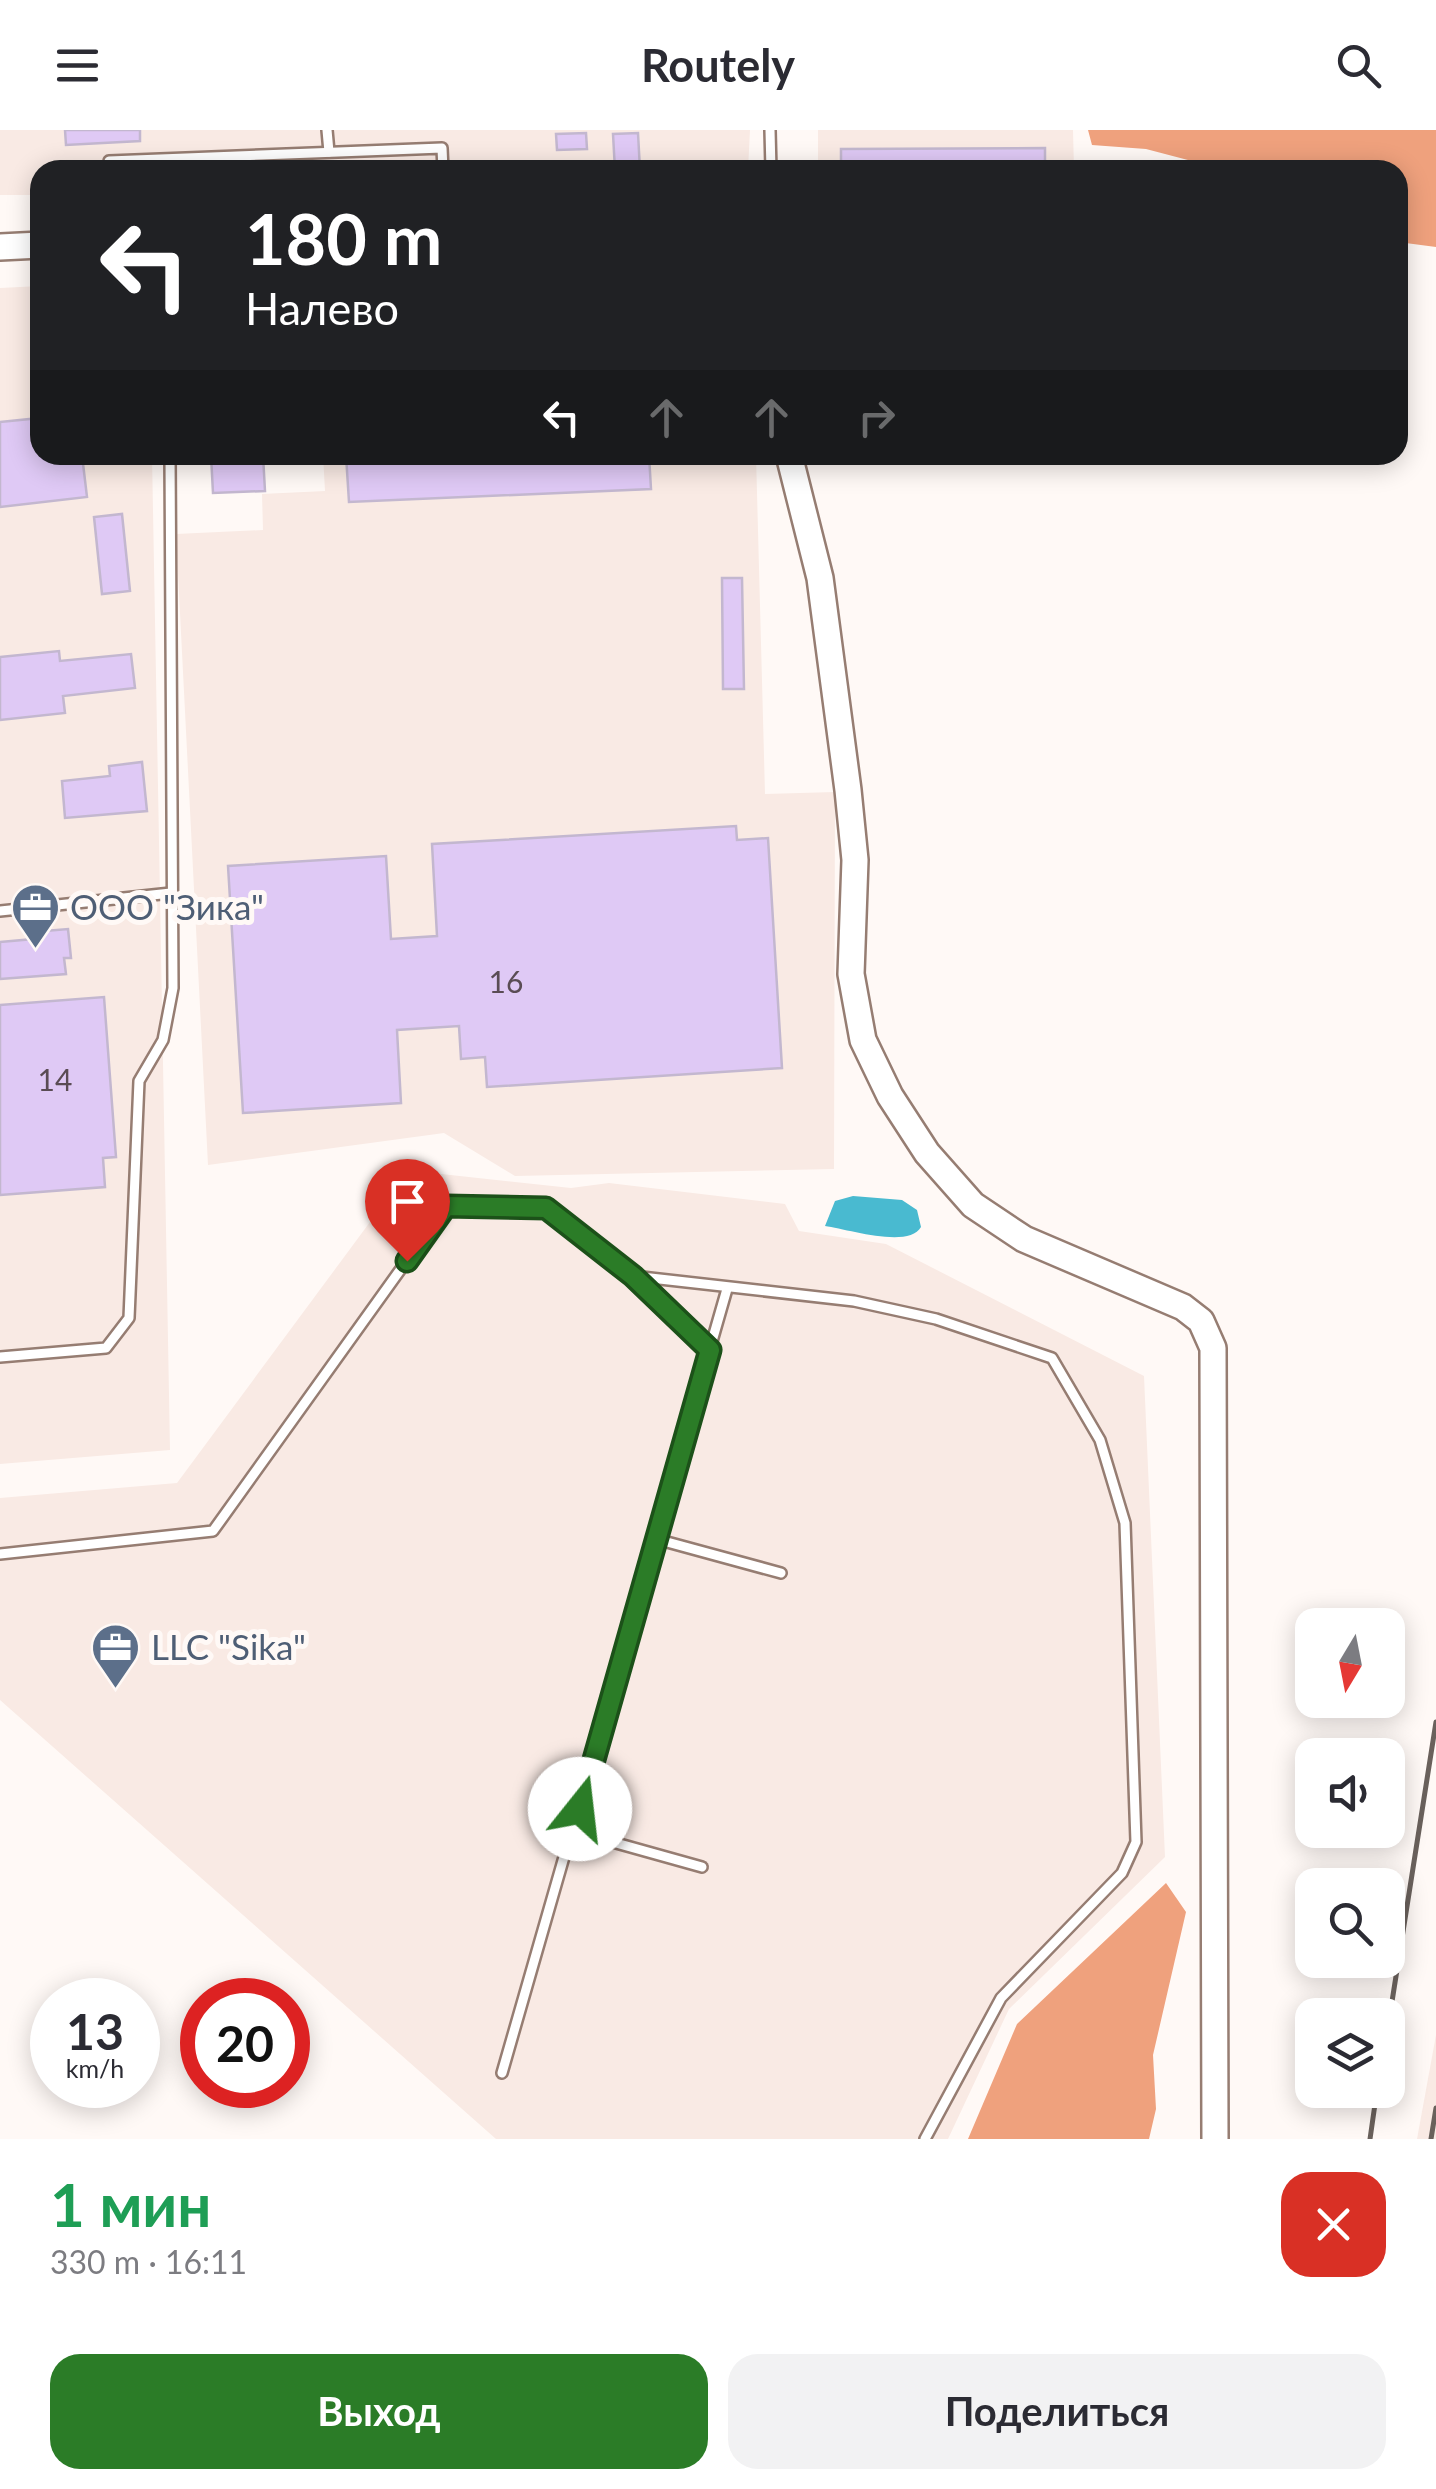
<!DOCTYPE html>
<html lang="ru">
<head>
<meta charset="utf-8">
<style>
  :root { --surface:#fff; --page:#f2f2f3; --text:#2b2b33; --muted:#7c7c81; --accent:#2b7c27 }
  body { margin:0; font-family:Lato,sans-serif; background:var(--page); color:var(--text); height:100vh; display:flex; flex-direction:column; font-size:38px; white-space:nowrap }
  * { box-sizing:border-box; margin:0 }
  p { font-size:32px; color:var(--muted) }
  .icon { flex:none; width:55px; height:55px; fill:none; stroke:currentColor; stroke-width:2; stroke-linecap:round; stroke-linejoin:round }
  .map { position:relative; height:2009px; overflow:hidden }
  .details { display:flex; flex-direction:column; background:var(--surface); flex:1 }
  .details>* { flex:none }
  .hud { position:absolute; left:30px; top:30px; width:1378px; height:305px; border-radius:30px; box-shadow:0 5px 25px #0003; background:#202124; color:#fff; overflow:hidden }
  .needle { width:65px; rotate:190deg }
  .buttons { position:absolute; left:1295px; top:1478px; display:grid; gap:20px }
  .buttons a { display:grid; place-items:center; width:110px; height:110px; border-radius:20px; background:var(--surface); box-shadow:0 5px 25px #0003; font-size:50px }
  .speed { position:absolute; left:30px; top:1848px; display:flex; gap:20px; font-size:50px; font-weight:700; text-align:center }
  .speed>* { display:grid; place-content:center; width:130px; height:130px; border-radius:50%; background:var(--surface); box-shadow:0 5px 25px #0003; line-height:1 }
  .speed small { font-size:25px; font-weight:400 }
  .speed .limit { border:15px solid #d22; background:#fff; color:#111 }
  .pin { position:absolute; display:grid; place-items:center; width:85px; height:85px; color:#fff; margin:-102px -42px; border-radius:50% 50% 50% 0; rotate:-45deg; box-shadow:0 0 10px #0007 }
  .pin .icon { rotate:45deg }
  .me { position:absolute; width:110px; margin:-55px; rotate:16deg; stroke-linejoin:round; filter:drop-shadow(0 0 8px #0008) }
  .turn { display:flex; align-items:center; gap:35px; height:210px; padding:0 50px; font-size:45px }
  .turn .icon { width:130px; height:130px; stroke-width:2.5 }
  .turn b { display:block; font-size:70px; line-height:85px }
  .lanes { display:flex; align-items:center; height:95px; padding:0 50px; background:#0003; justify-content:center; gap:50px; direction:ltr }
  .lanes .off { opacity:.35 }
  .round { display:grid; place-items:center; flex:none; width:105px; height:105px; border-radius:30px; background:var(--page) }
  .summary { display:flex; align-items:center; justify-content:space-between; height:170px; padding:0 50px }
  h1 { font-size:60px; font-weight:700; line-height:75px; color:#1e9e55 }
  .primary-button { display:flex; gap:20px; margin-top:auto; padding:20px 50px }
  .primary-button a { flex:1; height:115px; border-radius:30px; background:var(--accent); color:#fff; font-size:40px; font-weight:700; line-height:115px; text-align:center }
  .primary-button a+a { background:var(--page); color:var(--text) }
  header { display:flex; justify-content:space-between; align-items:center; height:130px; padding:0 50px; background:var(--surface); font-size:45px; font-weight:700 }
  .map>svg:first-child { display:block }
  .built { fill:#f9eae4 }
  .forest { fill:#efa17d }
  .water { fill:#49bad0 }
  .building { fill:#dfc9f5; stroke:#c3b7cf; stroke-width:2.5 }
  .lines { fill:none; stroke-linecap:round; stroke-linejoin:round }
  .lane-casing { stroke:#967d72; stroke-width:14 }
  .secondary-casing { stroke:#967d72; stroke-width:30 }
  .lane { stroke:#fff; stroke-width:9 }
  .secondary { stroke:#fff; stroke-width:25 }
  .rail { stroke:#6a615c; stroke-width:5 }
  .route-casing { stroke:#1c5119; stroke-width:25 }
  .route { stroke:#2b7c27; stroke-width:18 }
  .labels { text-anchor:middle; stroke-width:10; stroke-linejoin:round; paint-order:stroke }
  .number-label { font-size:30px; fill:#5a4c54 }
  .service-label { font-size:35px; fill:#4e5e75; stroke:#fff9f6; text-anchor:start }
</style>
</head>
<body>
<header><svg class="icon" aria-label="menu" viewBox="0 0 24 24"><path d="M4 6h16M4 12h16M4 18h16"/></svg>Routely<svg class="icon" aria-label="search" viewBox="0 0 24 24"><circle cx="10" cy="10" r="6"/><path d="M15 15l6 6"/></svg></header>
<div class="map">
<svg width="1436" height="2009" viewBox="0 0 1436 2009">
  <rect width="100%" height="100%" fill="#fff9f6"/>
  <g class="built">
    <polygon points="0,0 750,0 748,40 40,40 40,78 36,65 0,65"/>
    <polygon points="818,0 1073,0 1074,40 818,40"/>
    <polygon points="40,156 40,325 152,325 170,1320 0,1334 0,158"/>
    <polygon points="323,325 756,325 765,664 835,662 834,1039 515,1046 444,1003 208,1035 176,404 263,400 262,364 325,361"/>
    <polygon points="414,1041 571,1058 609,1053 785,1074 799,1101 886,1114 1144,1246 1165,1727 1009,1879 948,2009 496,2009 0,1570 0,1368 177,1353 404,1046"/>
    <polygon points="1436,1905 1436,2009 1417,2009"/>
  </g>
  <g class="forest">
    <polygon points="1088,0 1436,0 1436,117 1398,112 1398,40 1226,40 1146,19 1092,15"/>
    <polygon points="1166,1753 1186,1782 1153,1925 1156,1979 1149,2009 968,2009 1017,1894"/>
  </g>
  <path class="water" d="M853,1066L902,1070L917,1080L921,1097C909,1119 847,1099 825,1096L835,1071Z"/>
  <g class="building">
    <polygon points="65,0 140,0 140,11 66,15"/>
    <polygon points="586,3 587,19 557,20 556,4"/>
    <polygon points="638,3 640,40 615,40 613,4"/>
    <polygon points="1045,18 1045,40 841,40 841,19"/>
    <polygon points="40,288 40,325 82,325 87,367 0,377 0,292"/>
    <polygon points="211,325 263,325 265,361 213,363"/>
    <polygon points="346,325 649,325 651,359 349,372"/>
    <polygon points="122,384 130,461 102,464 94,387"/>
    <polygon points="722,448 742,448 744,559 723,559"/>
    <polygon points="59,521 60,531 131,524 135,558 63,566 65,583 0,590 0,527"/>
    <polygon points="142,632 147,681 65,688 62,651 110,646 109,636"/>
    <polygon points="736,696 737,710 768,708 782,938 487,957 485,927 461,929 459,896 397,900 401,973 243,983 228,736 386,726 391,809 437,806 432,714"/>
    <polygon points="68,799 71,828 64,828 66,844 0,849 0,812 33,809 33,802"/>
    <polygon points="104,867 116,1027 103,1028 105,1057 0,1065 0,875"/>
  </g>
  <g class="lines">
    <defs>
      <g id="lane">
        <polyline points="327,0 329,22"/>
        <polyline points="770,0 771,40"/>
        <polyline points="109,31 442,18 443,40"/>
        <polyline points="0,781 171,763"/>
        <polyline points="633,1146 854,1171 936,1189 1052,1228 1100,1310 1125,1393 1136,1712 1122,1743 1001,1868 925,2009"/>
        <polyline points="0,1227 106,1218 129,1188 139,951 163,910 173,858 170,325"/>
        <polyline points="656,1409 781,1443"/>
        <polyline points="0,1424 213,1401 446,1076 546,1078 633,1146 710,1220"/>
        <polyline points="573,1701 702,1737"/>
        <polyline points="502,1943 727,1159"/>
      </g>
      <g id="secondary">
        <polyline points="0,117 40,115"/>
        <polyline points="789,325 820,448 848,660 855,730 851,844 863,910 890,966 927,1023 973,1075 1024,1109 1183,1177 1201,1191 1213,1218 1215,2009"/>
      </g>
    </defs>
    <use href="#lane" class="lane-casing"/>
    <use href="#secondary" class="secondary-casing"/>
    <use href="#lane" class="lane"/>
    <use href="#secondary" class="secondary"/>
    <g class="rail">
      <polyline points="1388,1897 1436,1592"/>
      <polyline points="1370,2009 1377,1960"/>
      <polyline points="1431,2009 1436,1978"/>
    </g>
  </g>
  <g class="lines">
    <defs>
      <polyline id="route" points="407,1131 446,1076 546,1078 633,1146 710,1220 580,1679"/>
    </defs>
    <use href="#route" class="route-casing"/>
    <use href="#route" class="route"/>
  </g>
  <defs>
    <symbol id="office-pin" viewBox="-11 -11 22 30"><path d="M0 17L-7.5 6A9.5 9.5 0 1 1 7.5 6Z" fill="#5c6f8a" stroke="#fff9f6"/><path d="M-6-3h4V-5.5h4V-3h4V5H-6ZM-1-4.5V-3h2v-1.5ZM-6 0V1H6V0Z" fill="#fff"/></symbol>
  </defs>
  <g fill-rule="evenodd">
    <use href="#office-pin" x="8" y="750" width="55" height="75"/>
    <use href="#office-pin" x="88" y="1490" width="55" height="75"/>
  </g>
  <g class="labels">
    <g class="number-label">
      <text x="506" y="863">16</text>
      <text x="55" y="961">14</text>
    </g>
    <g class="service-label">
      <text x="70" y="790">ООО "Зика"</text>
      <text x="151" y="1530">LLC "Sika"</text>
    </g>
  </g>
</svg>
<div class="buttons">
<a><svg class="needle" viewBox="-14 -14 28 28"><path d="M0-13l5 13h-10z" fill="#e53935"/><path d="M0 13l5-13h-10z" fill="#7c7c81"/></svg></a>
<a><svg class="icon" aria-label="sound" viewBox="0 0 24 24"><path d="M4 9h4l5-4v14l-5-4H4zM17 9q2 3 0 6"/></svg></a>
<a><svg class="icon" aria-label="search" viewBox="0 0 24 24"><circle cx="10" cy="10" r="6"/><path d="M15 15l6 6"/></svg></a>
<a><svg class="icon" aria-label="layers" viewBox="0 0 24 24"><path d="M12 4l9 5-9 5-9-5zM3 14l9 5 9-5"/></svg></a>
</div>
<div class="speed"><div>13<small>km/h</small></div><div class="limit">20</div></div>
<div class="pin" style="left:407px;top:1131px;background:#d93025"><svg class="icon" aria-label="arrive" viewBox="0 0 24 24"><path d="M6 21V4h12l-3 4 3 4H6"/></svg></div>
<svg class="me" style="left:580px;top:1679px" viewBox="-20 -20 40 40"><circle r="19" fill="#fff"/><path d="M0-13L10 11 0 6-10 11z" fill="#2b7c27"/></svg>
<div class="hud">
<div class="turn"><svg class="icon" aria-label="left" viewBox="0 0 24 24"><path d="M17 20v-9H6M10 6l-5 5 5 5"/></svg><div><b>180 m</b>Налево</div></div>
<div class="lanes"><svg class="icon" aria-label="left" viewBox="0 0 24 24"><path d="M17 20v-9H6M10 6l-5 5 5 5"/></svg><svg class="icon off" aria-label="ahead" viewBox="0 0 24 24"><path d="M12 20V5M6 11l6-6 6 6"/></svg><svg class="icon off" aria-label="ahead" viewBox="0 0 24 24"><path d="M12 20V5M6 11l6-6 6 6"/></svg><svg class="icon off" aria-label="right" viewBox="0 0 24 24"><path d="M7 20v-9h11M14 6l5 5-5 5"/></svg></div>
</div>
</div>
<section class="details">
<div class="summary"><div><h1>1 мин</h1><p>330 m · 16:11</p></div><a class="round" style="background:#d93025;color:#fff"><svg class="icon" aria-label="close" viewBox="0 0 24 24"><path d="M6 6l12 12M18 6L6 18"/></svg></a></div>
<div class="primary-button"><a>Выход</a><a>Поделиться</a></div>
</section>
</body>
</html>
